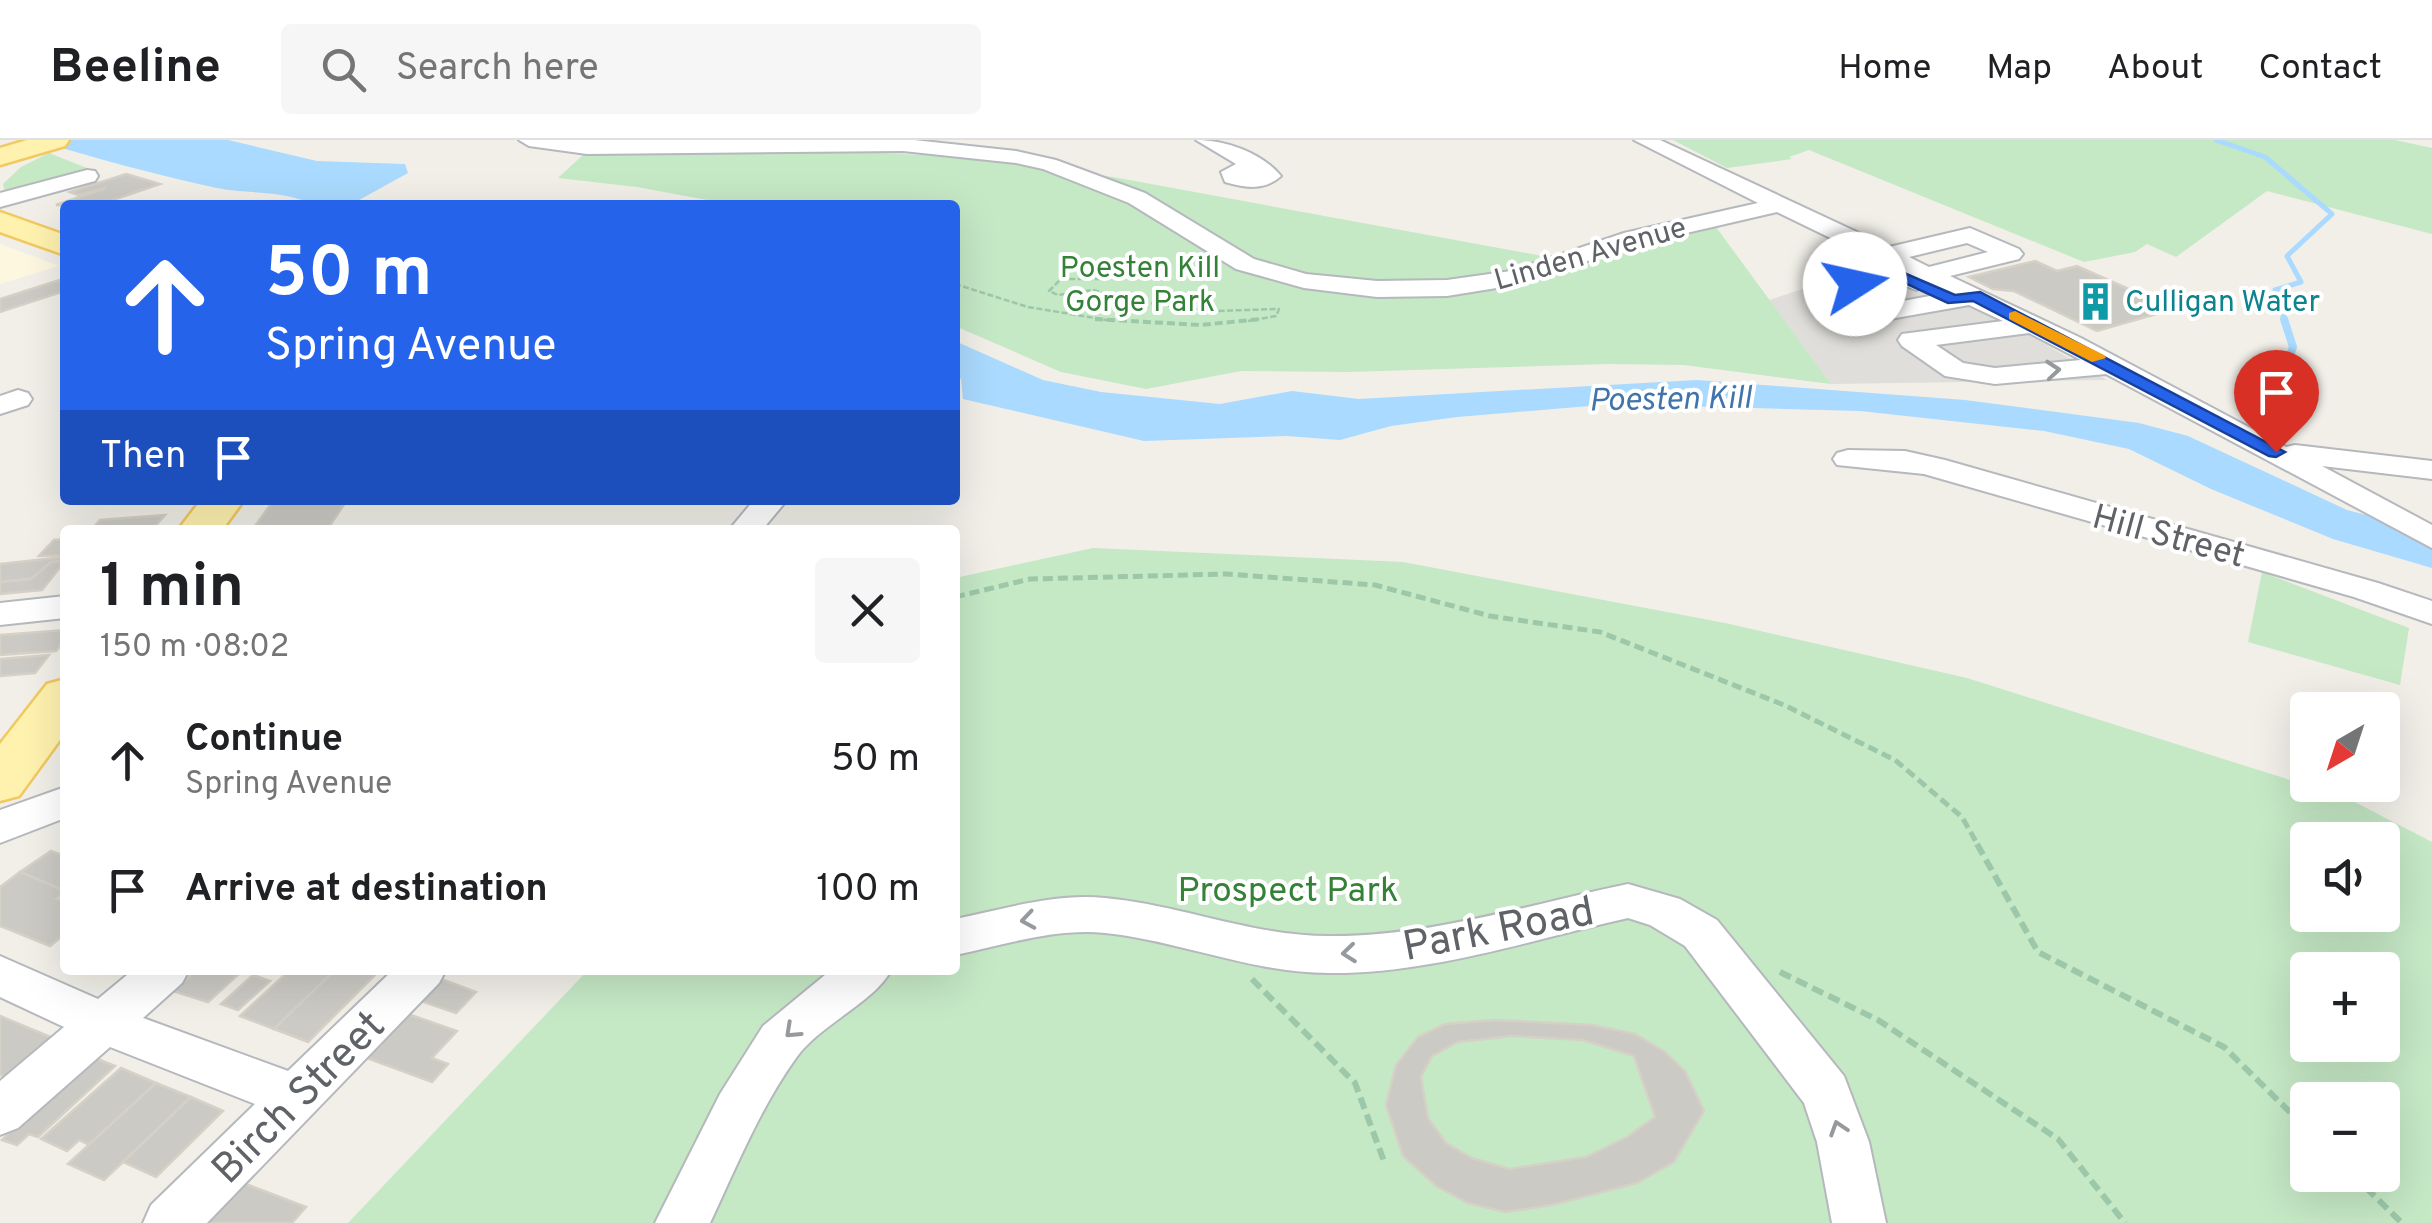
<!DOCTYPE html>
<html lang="en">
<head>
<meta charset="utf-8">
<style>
  :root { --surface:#fff; --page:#f6f6f6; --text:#202124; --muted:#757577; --line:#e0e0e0 }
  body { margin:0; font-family:Overpass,sans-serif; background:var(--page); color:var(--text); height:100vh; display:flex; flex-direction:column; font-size:38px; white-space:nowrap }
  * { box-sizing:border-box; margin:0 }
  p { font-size:32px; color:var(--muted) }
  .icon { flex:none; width:55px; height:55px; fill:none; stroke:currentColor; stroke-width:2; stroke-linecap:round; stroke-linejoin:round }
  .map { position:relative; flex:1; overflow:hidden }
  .side { position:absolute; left:60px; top:385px; width:900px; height:450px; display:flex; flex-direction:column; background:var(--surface); border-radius:10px; box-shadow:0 10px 40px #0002 }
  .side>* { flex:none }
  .guide { position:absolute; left:60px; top:60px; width:900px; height:305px; border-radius:10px; box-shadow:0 10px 40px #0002; background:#2563eb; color:#fff; overflow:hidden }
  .needle { width:65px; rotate:219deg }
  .controls { position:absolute; left:2290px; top:552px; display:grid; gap:20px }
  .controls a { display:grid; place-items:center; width:110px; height:110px; border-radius:10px; background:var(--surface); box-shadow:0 10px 40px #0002; font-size:50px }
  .pin { position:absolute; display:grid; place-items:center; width:85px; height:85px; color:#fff; margin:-102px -42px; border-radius:50% 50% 50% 0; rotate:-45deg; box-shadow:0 0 10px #0007 }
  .pin .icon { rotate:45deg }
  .me { position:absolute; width:110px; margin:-55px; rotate:80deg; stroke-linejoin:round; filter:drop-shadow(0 0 8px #0008) }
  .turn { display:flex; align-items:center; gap:35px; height:210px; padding:0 40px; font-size:45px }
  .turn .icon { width:130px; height:130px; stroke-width:2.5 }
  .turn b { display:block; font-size:70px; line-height:85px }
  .then { display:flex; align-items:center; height:95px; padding:0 40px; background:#0003; gap:20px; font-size:38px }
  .round { display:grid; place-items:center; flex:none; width:105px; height:105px; border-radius:10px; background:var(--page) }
  .overview { display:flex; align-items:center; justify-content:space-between; height:170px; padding:0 40px }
  h1 { font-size:60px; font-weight:700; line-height:75px }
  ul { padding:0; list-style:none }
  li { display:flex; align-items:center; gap:30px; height:130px; padding:0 40px }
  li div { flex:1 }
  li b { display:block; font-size:38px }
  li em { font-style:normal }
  header { display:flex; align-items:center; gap:60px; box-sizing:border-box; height:140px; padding:0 50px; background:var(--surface); border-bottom:2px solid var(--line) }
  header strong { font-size:48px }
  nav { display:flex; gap:55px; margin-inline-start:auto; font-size:35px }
  .search { width:700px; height:90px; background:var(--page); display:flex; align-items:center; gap:25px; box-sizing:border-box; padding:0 35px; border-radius:10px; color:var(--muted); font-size:38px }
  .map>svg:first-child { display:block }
  .commercial { fill:#fef7e0 }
  .industrial { fill:#e0deda }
  .green { fill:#c5e8c5; fill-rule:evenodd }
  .water { fill:#aadaff }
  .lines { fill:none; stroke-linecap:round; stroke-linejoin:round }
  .stream-far1 { stroke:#aadaff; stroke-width:5 }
  .stream { stroke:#aadaff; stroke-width:8 }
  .building { fill:#cccac5; stroke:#d6d1c6; stroke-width:2.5; fill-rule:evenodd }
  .minor-casing { stroke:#b5b8bc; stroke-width:4 }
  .major-casing { stroke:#f2c960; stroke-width:5 }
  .path-far3 { stroke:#9cc7a9; stroke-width:2.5; stroke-dasharray:6 2.5; stroke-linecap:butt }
  .path-far2 { stroke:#9cc7a9; stroke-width:4; stroke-dasharray:8 4; stroke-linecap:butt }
  .path-far1 { stroke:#9cc7a9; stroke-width:5; stroke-dasharray:10 5; stroke-linecap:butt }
  .path { stroke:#9cc7a9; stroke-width:6; stroke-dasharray:12 6; stroke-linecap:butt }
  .minor { fill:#fff; fill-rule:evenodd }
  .major { fill:#fff2af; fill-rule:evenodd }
  .oneway { stroke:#979a9d }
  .route { fill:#2563eb; stroke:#184099; stroke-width:2.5 }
  .slow { fill:#f59e0b }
  .labels { text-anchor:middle; stroke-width:8; stroke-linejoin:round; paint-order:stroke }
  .far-street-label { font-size:30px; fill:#5f6368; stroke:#fff }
  .far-park-label { font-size:30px; fill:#348238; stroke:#fff }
  .far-culture-label { font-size:30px; fill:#0d838f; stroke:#fff; text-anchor:start }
  .far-water-label { font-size:32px; font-style:italic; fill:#4174aa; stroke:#fff }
  .street-label { font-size:35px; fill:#5f6368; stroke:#fff }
  .park-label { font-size:35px; fill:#348238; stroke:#fff }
  .near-street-label { font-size:42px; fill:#5f6368; stroke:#fff }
</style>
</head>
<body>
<header>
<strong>Beeline</strong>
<div class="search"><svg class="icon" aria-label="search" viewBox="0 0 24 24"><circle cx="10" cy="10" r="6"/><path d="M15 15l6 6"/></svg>Search here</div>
<nav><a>Home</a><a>Map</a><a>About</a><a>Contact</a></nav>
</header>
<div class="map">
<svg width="2432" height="1083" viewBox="0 0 2432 1083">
  <rect width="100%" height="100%" fill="#f1efe8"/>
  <polygon class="commercial" points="0,104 59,126 0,144"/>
  <polygon class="industrial" points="1882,123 2026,193 2107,240 1831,244 1769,160"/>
  <g class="green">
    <polygon points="1673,0 2395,0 2432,8 2432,94 2267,51 2176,117 2147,104 2135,112 2084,122 1809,10 1789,17 1792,19 1727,28"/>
    <polygon points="832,11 967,17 1113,37 1586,124 1716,87 1831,244 1684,225 1608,224 1348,232 1241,231 1146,249 1061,232 955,186 955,65 734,65 637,47 558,38 585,13"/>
    <polygon points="49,13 87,28 5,53 3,44 21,27"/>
    <path d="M1093,408L1403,422L1725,483L1967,538L2347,658L2432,702V1083H348L588,830H955V438ZM2308,700H2382V775H2308ZM2308,830H2382V905H2308ZM2308,960H2382V1035H2308Z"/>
    <polygon points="2262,432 2409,488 2400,545 2248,502"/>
  </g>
  <g class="water">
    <path d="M35,0H228L317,21L405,24L408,33L350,65H303L302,60C274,50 245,54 217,48C156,35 95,18 35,0Z"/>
    <polygon points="955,201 1043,240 1101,252 1220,264 1292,251 1359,259 1697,240 1965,260 2139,283 2188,296 2347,370 2432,392 2432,428 2333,399 2211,349 2129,309 2044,291 1860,271 1613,264 1457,277 1391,286 1340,300 1287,296 1144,301 963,259 961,239 955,236"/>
  </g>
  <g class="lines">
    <polyline class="stream-far1" points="2216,0 2265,17 2332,74 2287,116 2301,142 2275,150 2285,181"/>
    <polyline class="stream" points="2240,254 2284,233 2293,207 2284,179"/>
  </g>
  <g class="building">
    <polygon points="126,34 160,44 98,65 56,65 106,48 78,55 70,52"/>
    <polygon points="2035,121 2057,131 2077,126 2174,169 2097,191 2014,151 1993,149 1969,137"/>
    <polygon points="63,139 65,151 0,172 0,159"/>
    <polygon points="274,360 347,360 327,390 252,390"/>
    <polygon points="165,375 152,390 93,388 100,380"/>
    <polygon points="65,399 65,415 39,416 54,400"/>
    <polygon points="65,417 65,421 51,422 31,439 0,442 0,424"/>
    <polygon points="65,421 42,450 0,454 0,442 31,439 51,422"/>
    <polygon points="65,490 65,500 56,511 0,515 0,495"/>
    <polygon points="49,515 35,533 0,536 0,519"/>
    <polygon points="51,711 65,716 65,751 20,732"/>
    <polygon points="20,732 65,751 56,759 65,762 65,794 50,806 0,786 0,747"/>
    <polygon points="197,830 243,830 208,862 173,851"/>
    <polygon points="290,830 335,830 274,889 240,876"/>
    <polygon points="335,830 380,830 308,902 274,889"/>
    <polygon points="253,835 270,841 238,870 221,864"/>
    <polygon points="441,839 476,852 456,873 421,861"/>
    <polygon points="405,873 457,891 432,918 448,924 432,942 364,917"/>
    <polygon points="0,876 63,902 16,942 0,935"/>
    <path d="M1495,880L1592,885L1635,894L1665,912L1685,931L1704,971L1674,1022L1637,1043L1552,1065L1505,1072L1468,1063L1436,1046L1403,1016L1386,965L1396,925L1418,897L1445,884ZM1512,896L1583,900L1634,916L1655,977L1627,997L1586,1017L1509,1029L1472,1018L1446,1003L1428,978L1421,937L1432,916L1458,902Z"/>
    <polygon points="85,914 115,926 38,997 29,994 17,1005 2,1000"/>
    <polygon points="121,928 156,943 89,1005 79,1000 67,1011 41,999"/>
    <polygon points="156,943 191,957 104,1040 68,1024"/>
    <polygon points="191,957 223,971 156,1037 123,1022"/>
    <polygon points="238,1041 306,1067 292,1083 198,1083"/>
  </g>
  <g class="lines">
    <defs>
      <g id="minor">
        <path d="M519,0H914L1016,11L1056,20L1145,53L1254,119L1306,134L1377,141L1447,140L1511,131L1624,93L1758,63L1634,0H1660L1889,107L1970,88L2019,109L2023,114L2019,119L1950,136L2081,198L2286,307L2295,305L2432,321V339L2322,326L2432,385V408L2106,234L1995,244L1945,236L1902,206L1898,200L1902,194L2003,181L1969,165L1856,185L1814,161L1854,134L1886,125L1777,72L1639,104L1515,145L1447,156L1377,157L1304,148L1236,129L1129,63L1043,29L1016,23L903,11L587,14L529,6ZM1967,103L1988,112L1929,127L1909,117ZM1889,139L1916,150L1927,145L1946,153L1860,169L1845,161L1872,144ZM2029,193L2081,220L1995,228L1963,223L1936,205Z"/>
        <path d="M1196,0C1226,0 1262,13 1281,36C1264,51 1246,48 1225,42L1221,32L1236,24Z"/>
        <polygon points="87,30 95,31 98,36 95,41 0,67 0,53"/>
        <polygon points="18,250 28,253 32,259 28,265 0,274 0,256"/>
        <polygon points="1848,310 1905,311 1945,320 2378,443 2432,461 2432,484 2354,457 1924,334 1837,325 1833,319 1837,313"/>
        <polygon points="754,360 787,360 762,390 729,390"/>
        <polygon points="65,456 65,478 0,485 0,463"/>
        <polygon points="65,647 65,678 0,703 0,670"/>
        <path d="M1628,744L1680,759L1717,780L1844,936L1869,1002L1886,1083H1832L1817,1002L1804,963L1685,806L1650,785L1628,778C1531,800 1429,834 1329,833C1252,833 1181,801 1105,793C1055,788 1003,805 955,815V779C1004,769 1055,753 1105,758C1181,765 1252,796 1329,796C1429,797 1531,764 1628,744Z"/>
        <polygon points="0,816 98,859 133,830 189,830 182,843 143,878 288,931 393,830 446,830 439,843 207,1083 143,1083 151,1065 255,964 110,907 18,988 0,995 0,941 64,887 0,857"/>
        <path d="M831,830H891C875,862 819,885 796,918C760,968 736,1028 710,1083H655L720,954L763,886Z"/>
      </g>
      <g id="major">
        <polygon points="27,0 69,0 65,6 0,25 0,8"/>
        <polygon points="0,72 65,95 65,115 0,92"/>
        <polygon points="201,360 244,360 222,390 178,390"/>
        <polygon points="65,539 65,593 19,656 0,661 0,604 47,544"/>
      </g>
    </defs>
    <use href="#minor" class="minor-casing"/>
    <use href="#major" class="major-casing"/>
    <g class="path-far3">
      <polyline points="1124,129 1103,139 1061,139 1049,151 1058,155 1093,150 1154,164 1215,171 1279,169 1276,176 1248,181"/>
      <polyline points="955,144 1028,167 1113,181"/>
    </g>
    <polyline class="path-far2" points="1095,179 1201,185 1261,179"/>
    <polyline class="path-far1" points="955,457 1030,439 1227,434 1375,445 1490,476 1600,492 1784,565 1895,620 1962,677 1979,707"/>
    <g class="path">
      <polyline points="1977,704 2038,812 2224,907 2308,990"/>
      <polyline points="1780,832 1878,880 2058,999 2125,1083"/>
      <polyline points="1252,839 1355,943 1385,1024"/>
      <polyline points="2353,1035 2402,1083"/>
    </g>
    <use href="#minor" class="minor"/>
    <use href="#major" class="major"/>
  </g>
  <defs><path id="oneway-chevron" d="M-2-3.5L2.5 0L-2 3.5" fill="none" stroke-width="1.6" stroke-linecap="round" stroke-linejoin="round" transform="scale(2.5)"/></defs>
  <g class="oneway">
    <use href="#oneway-chevron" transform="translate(2053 230) rotate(-5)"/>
    <use href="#oneway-chevron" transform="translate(1028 780) rotate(171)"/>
    <use href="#oneway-chevron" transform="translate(1349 813) rotate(174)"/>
    <use href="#oneway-chevron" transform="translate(792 891) rotate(137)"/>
    <use href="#oneway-chevron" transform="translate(1838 988) rotate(-108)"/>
  </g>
  <polygon class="route" points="1890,127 1955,155 1980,152 2285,312 2276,317 2269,316 1973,161 1948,163 1890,136 1855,149 1847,144"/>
  <polygon class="slow" points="2015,171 2104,215 2106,218 2092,222 2009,179 2009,173"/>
  <defs>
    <symbol id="building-bare" viewBox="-9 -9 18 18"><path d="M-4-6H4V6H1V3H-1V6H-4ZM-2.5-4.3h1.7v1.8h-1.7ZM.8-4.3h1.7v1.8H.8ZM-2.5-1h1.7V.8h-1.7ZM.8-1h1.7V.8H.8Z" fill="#0f9aa8" stroke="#fff" stroke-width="2.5" paint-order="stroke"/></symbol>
  </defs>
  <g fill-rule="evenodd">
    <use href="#building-bare" x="2068" y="134" width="55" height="55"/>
  </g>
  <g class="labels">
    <g class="far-street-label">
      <text transform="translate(1590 113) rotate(-16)" y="10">Linden Avenue</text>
    </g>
    <g class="far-park-label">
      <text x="1140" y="137">Poesten Kill<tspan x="1140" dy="34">Gorge Park</tspan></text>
    </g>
    <g class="far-culture-label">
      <text x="2125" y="171">Culligan Water</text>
    </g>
    <g class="far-water-label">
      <text transform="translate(1670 258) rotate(-1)" y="11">Poesten Kill</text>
    </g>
    <g class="street-label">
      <text transform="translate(2169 395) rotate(15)" y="12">Hill Street</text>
    </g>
    <g class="park-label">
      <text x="1288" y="761">Prospect Park</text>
    </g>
    <g class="near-street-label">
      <text transform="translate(1498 787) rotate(-11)" y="15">Park Road</text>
      <text transform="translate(297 956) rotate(-45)" y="15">Birch Street</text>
    </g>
  </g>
</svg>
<div class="controls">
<a><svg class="needle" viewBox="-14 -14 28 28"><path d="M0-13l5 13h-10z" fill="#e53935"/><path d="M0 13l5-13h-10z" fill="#757577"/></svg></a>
<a><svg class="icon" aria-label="sound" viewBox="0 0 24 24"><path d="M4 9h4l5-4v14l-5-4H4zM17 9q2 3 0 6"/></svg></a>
<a>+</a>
<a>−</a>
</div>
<div class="pin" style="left:2276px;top:312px;background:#d93025"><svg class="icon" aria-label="arrive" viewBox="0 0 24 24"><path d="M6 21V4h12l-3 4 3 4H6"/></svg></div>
<svg class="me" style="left:1855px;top:144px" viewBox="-20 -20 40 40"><circle r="19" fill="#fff"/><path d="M0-13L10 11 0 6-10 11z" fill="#2563eb"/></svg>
<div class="guide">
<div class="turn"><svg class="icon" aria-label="ahead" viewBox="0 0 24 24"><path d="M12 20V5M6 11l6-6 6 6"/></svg><div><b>50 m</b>Spring Avenue</div></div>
<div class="then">Then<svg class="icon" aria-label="arrive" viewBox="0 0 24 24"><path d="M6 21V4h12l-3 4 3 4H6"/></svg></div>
</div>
<section class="side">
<div class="overview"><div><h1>1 min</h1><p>150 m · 08:02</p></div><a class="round"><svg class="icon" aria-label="close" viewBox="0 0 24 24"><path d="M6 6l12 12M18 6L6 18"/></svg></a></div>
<ul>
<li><svg class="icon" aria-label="ahead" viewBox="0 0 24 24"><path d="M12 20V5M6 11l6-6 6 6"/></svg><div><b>Continue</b><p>Spring Avenue</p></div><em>50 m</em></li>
<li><svg class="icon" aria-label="arrive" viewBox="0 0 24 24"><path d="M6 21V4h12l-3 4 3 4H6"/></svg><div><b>Arrive at destination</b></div><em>100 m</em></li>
</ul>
</section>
</div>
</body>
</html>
